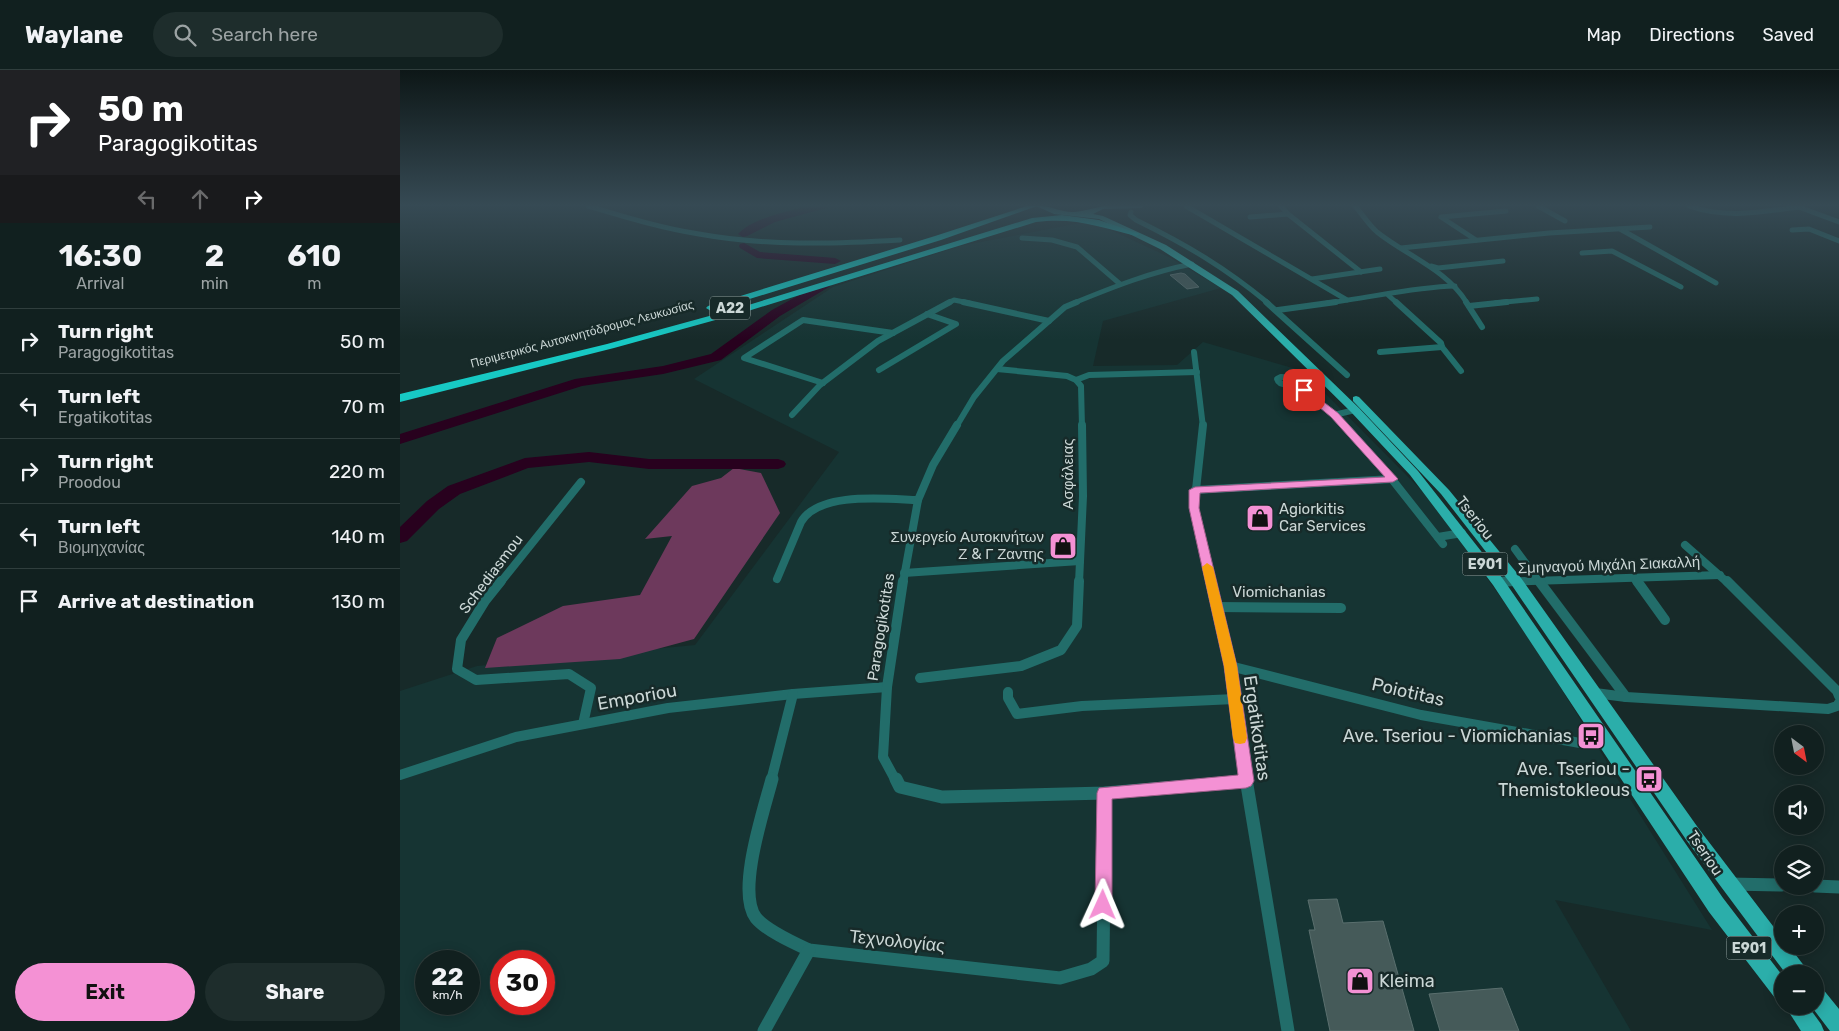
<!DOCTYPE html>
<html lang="en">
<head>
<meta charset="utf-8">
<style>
  :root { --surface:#11201f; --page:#1e2d2c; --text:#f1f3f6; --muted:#9ca3a4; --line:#303e3d; --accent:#f491d4 }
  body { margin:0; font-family:Rubik,sans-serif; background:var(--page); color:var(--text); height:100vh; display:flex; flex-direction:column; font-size:19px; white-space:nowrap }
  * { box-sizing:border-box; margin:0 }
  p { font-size:16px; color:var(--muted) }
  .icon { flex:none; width:28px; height:28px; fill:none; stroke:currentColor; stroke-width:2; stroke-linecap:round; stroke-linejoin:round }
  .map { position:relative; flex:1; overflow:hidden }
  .sheet { display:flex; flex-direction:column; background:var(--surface); width:400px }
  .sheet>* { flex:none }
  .banner { background:#202124; color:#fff; overflow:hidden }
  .needle { width:32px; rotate:148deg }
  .tools { position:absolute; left:1374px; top:655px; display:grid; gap:10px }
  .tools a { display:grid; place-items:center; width:50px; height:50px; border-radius:50%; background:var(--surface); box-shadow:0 2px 12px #0003,0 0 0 1px var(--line); font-size:25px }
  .speed { position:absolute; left:15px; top:880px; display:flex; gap:10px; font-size:25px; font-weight:700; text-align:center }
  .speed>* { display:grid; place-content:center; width:65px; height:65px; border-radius:50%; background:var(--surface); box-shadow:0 2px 12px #0003,0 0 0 1px var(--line); line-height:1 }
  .speed small { font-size:12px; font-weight:400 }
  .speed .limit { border:8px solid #d22; background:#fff; color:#111 }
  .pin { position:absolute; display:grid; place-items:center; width:42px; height:42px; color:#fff; margin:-21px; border-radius:10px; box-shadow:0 2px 8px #0006 }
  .me { position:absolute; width:55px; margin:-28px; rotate:1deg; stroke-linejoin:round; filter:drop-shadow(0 0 4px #0008) }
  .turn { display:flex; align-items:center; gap:18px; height:105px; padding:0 15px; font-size:22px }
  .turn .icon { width:65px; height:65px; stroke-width:2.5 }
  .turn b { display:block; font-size:35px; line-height:42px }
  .lanes { display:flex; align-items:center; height:48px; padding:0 15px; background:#0003; justify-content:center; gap:25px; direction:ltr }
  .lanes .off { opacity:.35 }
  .eta { display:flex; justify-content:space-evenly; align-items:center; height:85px; text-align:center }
  .eta b { font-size:30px; font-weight:700; line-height:35px }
  .cta { display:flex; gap:10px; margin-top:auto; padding:10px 15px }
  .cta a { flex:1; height:58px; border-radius:30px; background:var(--accent); color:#111; font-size:20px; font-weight:700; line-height:58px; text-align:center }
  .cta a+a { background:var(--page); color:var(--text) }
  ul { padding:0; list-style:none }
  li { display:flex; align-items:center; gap:15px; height:65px; padding:0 15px; border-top:1px solid var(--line) }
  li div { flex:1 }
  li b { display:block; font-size:19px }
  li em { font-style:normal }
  header { display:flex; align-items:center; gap:30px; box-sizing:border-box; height:70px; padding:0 25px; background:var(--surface); border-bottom:1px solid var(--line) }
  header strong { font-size:24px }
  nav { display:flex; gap:28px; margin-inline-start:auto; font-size:18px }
  .search { width:350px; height:45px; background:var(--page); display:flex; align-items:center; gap:12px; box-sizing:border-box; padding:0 18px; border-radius:28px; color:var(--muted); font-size:19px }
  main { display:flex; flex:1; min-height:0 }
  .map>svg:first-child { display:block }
  .built { fill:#163433; fill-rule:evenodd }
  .green { fill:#6d395c }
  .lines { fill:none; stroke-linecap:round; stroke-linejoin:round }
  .river { fill:#28011e; fill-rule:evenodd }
  .building { fill:#455a59; stroke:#5a6f6e }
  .street-far4 { stroke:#226d6a; stroke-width:5 }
  .street-far3 { stroke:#226d6a; stroke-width:6 }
  .street-far2 { stroke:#226d6a; stroke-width:8 }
  .street-far1 { stroke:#226d6a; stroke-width:10 }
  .street { stroke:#226d6a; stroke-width:13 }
  .secondary { fill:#33918d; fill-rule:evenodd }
  .primary { fill:#2baeaa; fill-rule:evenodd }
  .highway { fill:#17c9c4; fill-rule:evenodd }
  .route { fill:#f491d4; stroke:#9f5e8a }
  .slow { fill:#f59e0b }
  .labels { text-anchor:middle; stroke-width:5; stroke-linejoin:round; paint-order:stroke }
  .far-street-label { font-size:12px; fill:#cbd7d6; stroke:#172a29 }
  .shield { fill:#172a29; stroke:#95a3a2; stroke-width:1 }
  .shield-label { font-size:14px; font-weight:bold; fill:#cbd7d6 }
  .street-label { font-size:15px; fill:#cbd7d6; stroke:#172a29 }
  .poi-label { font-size:15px; fill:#cbd7d6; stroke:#172a29; text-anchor:start }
  .near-street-label { font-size:18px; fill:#cbd7d6; stroke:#172a29 }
  .near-poi-label { font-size:18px; fill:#cbd7d6; stroke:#172a29; text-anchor:end }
</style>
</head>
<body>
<header>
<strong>Waylane</strong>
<div class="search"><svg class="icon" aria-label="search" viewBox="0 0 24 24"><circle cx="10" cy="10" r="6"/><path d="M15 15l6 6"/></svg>Search here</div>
<nav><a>Map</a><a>Directions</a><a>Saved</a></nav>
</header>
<main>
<section class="sheet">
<div class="banner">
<div class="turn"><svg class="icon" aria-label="right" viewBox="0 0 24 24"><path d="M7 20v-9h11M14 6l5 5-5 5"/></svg><div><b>50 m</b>Paragogikotitas</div></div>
<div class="lanes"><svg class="icon off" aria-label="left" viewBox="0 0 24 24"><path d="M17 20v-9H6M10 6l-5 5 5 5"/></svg><svg class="icon off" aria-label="ahead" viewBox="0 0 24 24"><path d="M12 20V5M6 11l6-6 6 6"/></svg><svg class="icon" aria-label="right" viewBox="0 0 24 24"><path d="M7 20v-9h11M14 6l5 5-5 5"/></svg></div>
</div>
<div class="eta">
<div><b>16:30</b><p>Arrival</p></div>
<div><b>2</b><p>min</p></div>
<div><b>610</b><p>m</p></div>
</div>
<ul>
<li><svg class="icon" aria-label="right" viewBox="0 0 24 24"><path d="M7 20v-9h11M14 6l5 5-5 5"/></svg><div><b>Turn right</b><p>Paragogikotitas</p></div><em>50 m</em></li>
<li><svg class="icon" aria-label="left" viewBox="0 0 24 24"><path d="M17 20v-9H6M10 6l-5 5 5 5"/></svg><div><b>Turn left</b><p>Ergatikotitas</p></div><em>70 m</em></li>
<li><svg class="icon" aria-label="right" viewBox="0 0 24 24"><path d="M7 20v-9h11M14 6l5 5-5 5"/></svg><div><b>Turn right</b><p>Proodou</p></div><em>220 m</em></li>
<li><svg class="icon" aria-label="left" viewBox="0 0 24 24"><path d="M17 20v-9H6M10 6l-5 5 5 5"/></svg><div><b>Turn left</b><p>Βιομηχανίας</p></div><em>140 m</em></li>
<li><svg class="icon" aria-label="arrive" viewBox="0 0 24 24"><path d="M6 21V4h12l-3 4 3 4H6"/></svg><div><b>Arrive at destination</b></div><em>130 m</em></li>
</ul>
<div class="cta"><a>Exit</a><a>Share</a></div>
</section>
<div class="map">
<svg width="1439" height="961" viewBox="0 0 1439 961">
  <rect width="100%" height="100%" fill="#172a29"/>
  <path class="built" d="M691,151L769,187L821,218L703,251L693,296L777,295L803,272L903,301L1030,429L1127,564L1312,860L1155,830L1231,961H0V621L77,596L295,575L439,382L294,309L433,217L560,176ZM26,891H69V934H26ZM101,891H144V934H101Z"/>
  <polygon class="green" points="334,398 361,403 380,443 294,569 220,589 85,598 97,568 163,536 240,525 272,466 245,469 292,416 321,408"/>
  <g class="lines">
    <g class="river">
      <path d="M412,136H428L426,138L375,152L347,166L343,167L338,164C353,148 391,140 412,136Z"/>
      <polygon points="344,173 360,182 435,188 441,191 435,194 357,188 340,178 339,176 340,174"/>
      <polygon points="425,211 431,215 429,217 380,246 321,290 263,304 182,316 0,374 0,364 175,309 263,296 311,284 372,240"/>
      <polygon points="189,382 249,389 378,389 384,391 386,394 384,397 378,399 249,399 189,392 128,398 60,424 39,439 7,471 0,473 0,457 27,431 48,416 125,388"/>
    </g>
  </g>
  <g class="building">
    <polygon points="781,203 785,204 799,217 787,219 770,205"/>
    <polygon points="937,829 943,853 983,851 1014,961 930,961 909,860 915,860 908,830"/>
    <polygon points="1102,918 1119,961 1040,961 1029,924"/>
  </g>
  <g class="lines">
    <g class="street-far4">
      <path d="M188,136C225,147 261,158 299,164C365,176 433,174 500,170"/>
      <polyline points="786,136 947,230"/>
      <polyline points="881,136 888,144 961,202"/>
      <path d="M955,136C963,145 968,154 977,162C1007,186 1046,199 1067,233"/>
      <polyline points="1138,136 1165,151"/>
      <path d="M1289,136C1326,149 1361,142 1399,137"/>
      <polyline points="1396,136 1439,152"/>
      <path d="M731,142L730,145L736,150C787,175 824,197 868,233"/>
      <polyline points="850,147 888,144"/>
      <polyline points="1220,159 1316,213"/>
      <polyline points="1392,160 1409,159 1439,171"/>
      <polyline points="622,168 652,170 677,177 720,214"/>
      <polyline points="1076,170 1041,147 1106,141"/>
      <polyline points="1001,178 1149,163 1250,157"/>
      <polyline points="1182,183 1212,181 1281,217"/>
      <polyline points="1031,196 1038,198 1103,191"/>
      <polyline points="912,209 980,199"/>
      <polyline points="988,225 997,233"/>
      <polyline points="548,233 554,230 569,233"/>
      <path d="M674,233C713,217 751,202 792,194"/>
      <path d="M927,233C970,228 1012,217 1055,216"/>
      <polyline points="1095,233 1137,229"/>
    </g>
    <g class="street-far3">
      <polyline points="563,232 649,251"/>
      <polyline points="866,232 947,305"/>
      <polyline points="996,232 1041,273 1042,277 1061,301"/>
      <polyline points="1066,232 1082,257"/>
      <polyline points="1069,236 1107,232"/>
      <polyline points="878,240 936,232"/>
      <polyline points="794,282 803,357"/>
      <polyline points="980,282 1042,277"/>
      <polyline points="597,299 667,306 676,310 681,316 682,357"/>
      <polyline points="479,300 556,254 527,244"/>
      <path d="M881,307L893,308L894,314C888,315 879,316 877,309Z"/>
      <polyline points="676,310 689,305 797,302"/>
      <polyline points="423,313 344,288 403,250 493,263"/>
      <polyline points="894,314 920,332 945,357"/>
      <polyline points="392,345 420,315 478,271 550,232"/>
      <polyline points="934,345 955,340"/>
      <polyline points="556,357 574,327 603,291 665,237 677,232"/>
    </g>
    <g class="street-far2">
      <polyline points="803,355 794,438 811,513"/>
      <polyline points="944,355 991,408 1043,474"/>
      <polyline points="795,420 993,409"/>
      <polyline points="1038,467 1062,463"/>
      <polyline points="1285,475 1328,513"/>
      <polyline points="1115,479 1140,513"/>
      <polyline points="504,503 680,491"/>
      <path d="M377,509L401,452C419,421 486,429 518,430"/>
      <polyline points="1235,509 1238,513"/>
      <polyline points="1098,512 1320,505"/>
      <polyline points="100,513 181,412"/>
      <polyline points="503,513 518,430 533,395 557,355"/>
      <polyline points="679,513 683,426 682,355"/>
    </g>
    <g class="street-far1">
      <polyline points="101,511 85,531 61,570 57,599 76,610 169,604 191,618 183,654"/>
      <polyline points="811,511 830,596 846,711"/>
      <polyline points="1139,511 1226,627 1428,639 1437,636 1439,633"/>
      <polyline points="1237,511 1265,550"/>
      <polyline points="1327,511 1437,621 1439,626"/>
      <polyline points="1098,512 1115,511"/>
      <polyline points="817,537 941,538"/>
      <polyline points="830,596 1021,645 1180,673"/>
      <polyline points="520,608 621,596 661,580 677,556 679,511"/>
      <polyline points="608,622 608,628 617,644 682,636 835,629"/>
      <polyline points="1195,623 1226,627"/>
      <polyline points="0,705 116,667 268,638 393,624 487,617"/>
      <polyline points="371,711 393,624"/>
      <polyline points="496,711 483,687 487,617 503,511"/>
    </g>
    <g class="street">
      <path d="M372,709C364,740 336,822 356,848C367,861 394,873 409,880L660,908L691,899L703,891L705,723"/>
      <polyline points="496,709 500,717 542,727 705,723 846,711"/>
      <polyline points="846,709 888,961"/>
      <polyline points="1329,814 1382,815"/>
      <polyline points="1415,816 1439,817"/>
      <polyline points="364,961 409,880"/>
    </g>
    <polygon class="secondary" points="701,136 744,136 741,138 703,139 701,138"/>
    <g class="primary">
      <path d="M636,136C648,134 661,143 674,142C686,141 698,136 709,136L693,144L703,146L766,175L838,221L959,338L1018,401L1103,509L1323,828L1382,905V931L1375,928L1309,842L1093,515L1010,405L951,342L832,225L760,179L699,149L654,144Z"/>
      <polygon points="956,326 959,327 1049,420 1121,508 1299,759 1382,868 1382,876 1389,876 1405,897 1408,904 1386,904 1287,771 1111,514 1041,424 953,331 953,327"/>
      <polygon points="1415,915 1422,918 1439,939 1439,961 1430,961 1411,936 1415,936"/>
      <polygon points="1385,936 1408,936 1421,954 1424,961 1401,961"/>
    </g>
    <g class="highway">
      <polygon points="627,136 637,136 541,170 314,240 311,241 306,238 308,236 535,166"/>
      <path d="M662,145L699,150L740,164L736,166C700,157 675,147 636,152L348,241L214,278L0,332V324L207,274L342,237L632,148Z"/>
    </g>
  </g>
  <linearGradient id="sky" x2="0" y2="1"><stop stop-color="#0d1717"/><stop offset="0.5" stop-color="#364a54"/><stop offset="1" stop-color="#364a54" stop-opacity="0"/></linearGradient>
  <rect width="1439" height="270" fill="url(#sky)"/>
  <polygon class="route" points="904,317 938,343 998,409 993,412 800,423 799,438 837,596 854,711 851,716 846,718 712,729 712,835 709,841 703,843 697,841 695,835 697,723 699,718 838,705 824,596 789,438 789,420 795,417 985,407 931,347 901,322 900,320"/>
  <polygon class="slow" points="807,493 813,497 837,596 847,668 845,673 840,674 835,673 833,668 824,596 802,497"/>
  <defs>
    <symbol id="shop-square" viewBox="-11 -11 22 22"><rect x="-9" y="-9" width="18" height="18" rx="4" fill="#f491d4" stroke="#172a29"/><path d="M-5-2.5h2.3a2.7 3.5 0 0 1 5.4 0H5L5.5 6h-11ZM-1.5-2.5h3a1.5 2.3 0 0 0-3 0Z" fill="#111"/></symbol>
    <symbol id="bus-square" viewBox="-11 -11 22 22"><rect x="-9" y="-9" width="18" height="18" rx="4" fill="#f491d4" stroke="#172a29"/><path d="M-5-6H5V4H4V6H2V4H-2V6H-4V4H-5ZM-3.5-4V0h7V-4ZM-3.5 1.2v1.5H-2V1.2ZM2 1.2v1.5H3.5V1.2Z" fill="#111"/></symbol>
  </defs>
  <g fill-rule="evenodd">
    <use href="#shop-square" x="844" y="432" width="32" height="32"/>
    <use href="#shop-square" x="647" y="460" width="32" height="32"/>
    <use href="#bus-square" x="1175" y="650" width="32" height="32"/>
    <use href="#bus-square" x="1233" y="693" width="32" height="32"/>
    <use href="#shop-square" x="944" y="895" width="32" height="32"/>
  </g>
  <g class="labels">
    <g class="far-street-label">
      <text transform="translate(182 264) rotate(-15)" y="4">Περιμετρικός Αυτοκινητόδρομος Λευκωσίας</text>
    </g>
    <g class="shield">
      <rect x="310" y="226.5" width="40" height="23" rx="4"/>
      <rect x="1062.5" y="482.5" width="45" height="23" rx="4"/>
      <rect x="1326.5" y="866.5" width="45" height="23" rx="4"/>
    </g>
    <g class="shield-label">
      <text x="330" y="243">A22</text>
      <text x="1085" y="499">E901</text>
      <text x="1349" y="883">E901</text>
    </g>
    <g class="street-label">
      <text transform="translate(668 404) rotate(-90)" y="5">Ασφάλειας</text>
      <text transform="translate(1075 448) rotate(52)" y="5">Tseriou</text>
      <text transform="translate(1209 495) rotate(-2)" y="5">Σμηναγού Μιχάλη Σιακαλλή</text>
      <text transform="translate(91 504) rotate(-53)" y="5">Schediasmou</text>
      <text x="879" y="527">Viomichanias</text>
      <text transform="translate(481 557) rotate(-81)" y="5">Paragogikotitas</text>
      <text transform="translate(1305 783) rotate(56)" y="5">Tseriou</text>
    </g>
    <g class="poi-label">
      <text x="879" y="444">Agiorkitis<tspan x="879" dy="17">Car Services</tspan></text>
      <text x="644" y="472" text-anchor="end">Συνεργείο Αυτοκινήτων<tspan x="644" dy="17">Ζ &amp; Γ Ζαντης</tspan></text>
    </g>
    <g class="near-street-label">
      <text transform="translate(1008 622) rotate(13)" y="6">Poiotitas</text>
      <text transform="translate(237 627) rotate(-10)" y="6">Emporiou</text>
      <text transform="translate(857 658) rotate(82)" y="6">Ergatikotitas</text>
      <text transform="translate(497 871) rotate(6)" y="6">Τεχνολογίας</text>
    </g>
    <g class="near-poi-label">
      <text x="1172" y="672">Ave. Tseriou - Viomichanias</text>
      <text x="1230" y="705">Ave. Tseriou -<tspan x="1230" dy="21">Themistokleous</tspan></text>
      <text x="979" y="917" text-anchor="start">Kleima</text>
    </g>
  </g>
</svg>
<div class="tools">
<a><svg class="needle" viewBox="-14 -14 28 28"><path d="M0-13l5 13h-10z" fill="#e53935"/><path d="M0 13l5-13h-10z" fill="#9ca3a4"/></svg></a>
<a><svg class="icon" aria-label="sound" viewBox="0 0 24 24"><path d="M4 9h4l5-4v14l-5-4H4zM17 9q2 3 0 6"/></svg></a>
<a><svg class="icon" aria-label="layers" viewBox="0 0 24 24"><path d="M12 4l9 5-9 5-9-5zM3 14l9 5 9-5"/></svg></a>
<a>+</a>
<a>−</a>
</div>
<div class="speed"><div>22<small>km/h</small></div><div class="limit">30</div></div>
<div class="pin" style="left:904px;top:320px;background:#d93025"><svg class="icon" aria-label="arrive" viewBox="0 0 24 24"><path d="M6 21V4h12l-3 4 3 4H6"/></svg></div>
<svg class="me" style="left:703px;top:835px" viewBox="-20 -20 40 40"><path d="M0-17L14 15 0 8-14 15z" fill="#f491d4" stroke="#fff" stroke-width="4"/></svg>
</div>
</main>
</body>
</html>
